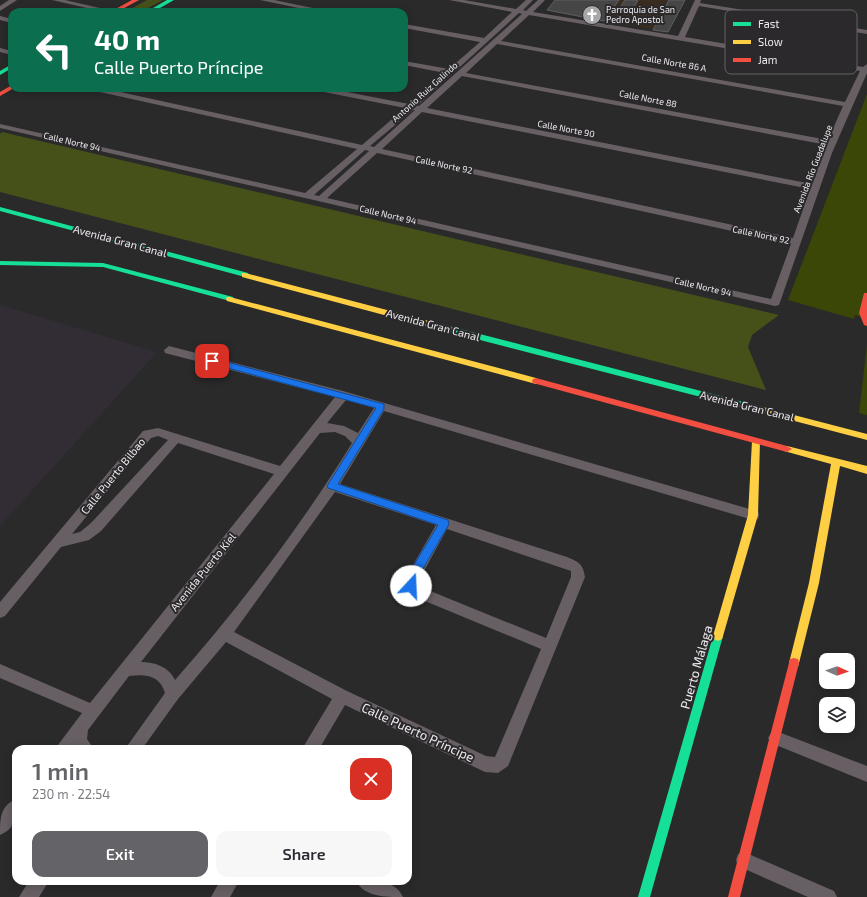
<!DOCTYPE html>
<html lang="en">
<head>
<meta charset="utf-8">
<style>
  :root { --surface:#fff; --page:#f7f7f7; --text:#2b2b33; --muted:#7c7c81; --accent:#636368 }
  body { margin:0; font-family:"Exo 2",sans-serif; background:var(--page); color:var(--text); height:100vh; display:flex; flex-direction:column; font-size:15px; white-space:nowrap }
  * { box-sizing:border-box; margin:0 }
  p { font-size:13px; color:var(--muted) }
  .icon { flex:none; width:22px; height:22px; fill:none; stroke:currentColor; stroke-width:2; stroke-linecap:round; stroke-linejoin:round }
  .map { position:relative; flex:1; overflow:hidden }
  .sheet { position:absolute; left:12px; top:745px; width:400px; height:140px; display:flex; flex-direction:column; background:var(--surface); border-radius:12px; box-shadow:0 2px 10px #0003 }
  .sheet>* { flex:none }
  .hud { position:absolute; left:8px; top:8px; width:400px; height:84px; border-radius:12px; box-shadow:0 2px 10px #0003; background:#0b6e4f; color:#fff; overflow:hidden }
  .needle { width:26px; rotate:92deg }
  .fabs { position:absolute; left:819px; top:653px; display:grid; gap:8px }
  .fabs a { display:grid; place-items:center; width:36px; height:36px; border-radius:8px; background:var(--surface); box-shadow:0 2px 10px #0003; font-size:20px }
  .pin { position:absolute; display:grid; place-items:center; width:34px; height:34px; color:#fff; margin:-17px; border-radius:8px; box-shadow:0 2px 6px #0006 }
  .me { position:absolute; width:44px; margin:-22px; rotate:20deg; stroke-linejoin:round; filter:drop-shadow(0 0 3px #0008) }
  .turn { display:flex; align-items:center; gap:14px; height:84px; padding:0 20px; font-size:18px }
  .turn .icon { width:52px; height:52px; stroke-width:2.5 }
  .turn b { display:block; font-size:28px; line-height:34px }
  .round { display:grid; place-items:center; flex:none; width:42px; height:42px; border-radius:12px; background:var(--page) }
  .overview { display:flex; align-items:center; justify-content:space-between; height:68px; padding:0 20px }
  h1 { font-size:24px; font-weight:600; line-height:30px; color:var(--accent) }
  .primary-button { display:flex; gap:8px; margin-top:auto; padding:8px 20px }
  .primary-button a { flex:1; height:46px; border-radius:12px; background:var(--accent); color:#fff; font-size:16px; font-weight:600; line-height:46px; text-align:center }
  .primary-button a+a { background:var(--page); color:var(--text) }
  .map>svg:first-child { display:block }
  .built { fill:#322d34 }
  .education { fill:#392d22 }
  .green { fill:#3b4706 }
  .forest { fill:#46511a }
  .building { fill:#474647; stroke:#605f60 }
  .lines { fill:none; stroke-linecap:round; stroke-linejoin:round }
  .street { fill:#675f63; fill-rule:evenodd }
  .fast { fill:#16e098; fill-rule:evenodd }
  .slow { fill:#ffcf43; fill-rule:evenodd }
  .jam { fill:#f24e42; fill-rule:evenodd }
  .route { fill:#1a73e8; stroke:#114b97 }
  .labels { text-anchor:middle; stroke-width:4; stroke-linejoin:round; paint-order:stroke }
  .far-poi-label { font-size:9px; fill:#ecebed; stroke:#2b292b; text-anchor:start }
  .far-street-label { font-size:9px; fill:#ecebed; stroke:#2b292b }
  .street-label { font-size:11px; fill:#ecebed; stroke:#2b292b }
  .near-street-label { font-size:13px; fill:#ecebed; stroke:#2b292b }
  .key { fill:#2b292b; stroke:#656365; stroke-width:1 }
  .key-label { font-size:11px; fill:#ecebed }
</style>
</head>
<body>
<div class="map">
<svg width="867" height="897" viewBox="0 0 867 897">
  <rect width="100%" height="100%" fill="#2a2a2a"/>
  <polygon class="built" points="0,305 157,352 0,526"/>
  <polygon class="education" points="619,0 685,0 668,32 604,21"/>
  <g class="green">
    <polygon points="867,94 867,304 863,317 855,315 854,319 788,300"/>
    <polygon points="867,345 867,415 859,413"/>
  </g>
  <g class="forest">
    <polygon points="147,0 163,0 141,12 125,12"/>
    <polygon points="2,132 779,315 752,335 748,347 766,390 0,192 0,134"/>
  </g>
  <g class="building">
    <polygon points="555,0 619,0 604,21 547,10"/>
    <polygon points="625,0 638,0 630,14 617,12"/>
    <polygon points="669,0 685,0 668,32 653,30"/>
  </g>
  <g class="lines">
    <g class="street">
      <polygon points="9,0 17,0 0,11 0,6"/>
      <polygon points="52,0 65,0 117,12 104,12"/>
      <polygon points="260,0 274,0 332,12 318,12"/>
      <path d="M449,0H464L516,9L526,0H533L523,10L526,11L538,0H545L533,12L678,36L695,0H701L700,3L867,30V34L699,6L685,37L863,67L867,64V73L832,153L779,305L775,306L0,128V124L305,193L357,149L91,90L87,88H102L362,145L405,108L314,90L310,88H326L409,104L445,73L404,65V61L449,69L480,42L404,28V24L484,38L512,12ZM519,13L522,14L419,106H417ZM529,15L860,71L845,102L501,41ZM497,44L843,106L828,140L466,73ZM462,76L827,145L812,184L427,108ZM413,110H415L374,147L370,146ZM422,112L810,189L793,238L382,149ZM365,150L369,151L319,196L314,195ZM377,153L791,244L771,299L327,198Z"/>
      <polygon points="0,16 12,19 12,23 0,20"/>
      <polygon points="0,48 12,51 12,55 0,52"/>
      <path d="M169,346L343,391L753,510L758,511L759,515L758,519L753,520L384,411L340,484L567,557C579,562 583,564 585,577L508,766L498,773L485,772L345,705L319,749H302L332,699L226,642L178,699L142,749H125L165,693C160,675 145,674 129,676L88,730L87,739L94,749L74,748L55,749L82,713L0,678V664L90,703L274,474L178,443L101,531L89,540L61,547L5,616L0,618V602L143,431L158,428L280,466L335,397L165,353L164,350ZM346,400L374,408L358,433L344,426L327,423ZM335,432L345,436L352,443C301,526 240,606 175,680C169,667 155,662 141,662L320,433ZM158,436L168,440L91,523L80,532L72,534L151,438ZM335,492L436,525L405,579L404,586L408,594L541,649L495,757L486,756L347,691L234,632ZM447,529L571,571V577L546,638L418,586L419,580Z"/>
      <polygon points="776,731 867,766 867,782 771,743 768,738 771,733"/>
      <path d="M16,799C16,815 17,828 0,835C0,819 0,806 16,799Z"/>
      <polygon points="744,852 834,891 837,897 808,897 738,866 736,860 738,854"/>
      <polygon points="29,881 49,881 39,897 19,897"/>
      <polygon points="220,881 239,881 230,897 211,897"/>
      <path d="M356,881C373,881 395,879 403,897C386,897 364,897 356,881Z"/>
    </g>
    <g class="fast">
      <polygon points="167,0 174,0 153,12 146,12"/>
      <polygon points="12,64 12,68 0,75 0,71"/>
      <polygon points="0,207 248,273 249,275 245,277 0,211"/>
      <polygon points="0,261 103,263 233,297 234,299 230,301 103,267 0,265"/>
      <polygon points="429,321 763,407 767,410 763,413 426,326 425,324 426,322"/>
      <polygon points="718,631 722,633 723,636 650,897 638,897 713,636 714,633"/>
    </g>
    <g class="slow">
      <polygon points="242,273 245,273 429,321 433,324 429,327 242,277"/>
      <polygon points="227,297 230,297 536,378 540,381 536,384 227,301 226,299"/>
      <polygon points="763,407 867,434 867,440 760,412 759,410 760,408"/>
      <polygon points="756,438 760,441 758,515 723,636 722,639 718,641 714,639 713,636 748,515 752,441"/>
      <polygon points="787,446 867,466 867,474 840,466 819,583 798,667 794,668 790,667 789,663 809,583 831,464 784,451 782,449"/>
    </g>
    <g class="jam">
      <polygon points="132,0 139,0 117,12 110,12"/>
      <polygon points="12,85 12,88 14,88 0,96 0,92"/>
      <polygon points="864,293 867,293 867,326 864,325 859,313"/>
      <polygon points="536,378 787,446 792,449 787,452 533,383 532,381 533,379"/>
      <polygon points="794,658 798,659 799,663 740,897 728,897 789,663 790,659"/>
    </g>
  </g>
  <polygon class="route" points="212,358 384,404 384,409 338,484 448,520 449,523 448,526 417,579 415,590 407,590 406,578 438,525 328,488 327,486 376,408 209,363 209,359"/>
  <defs>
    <symbol id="church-disc" viewBox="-11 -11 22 22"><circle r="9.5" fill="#a8a7a9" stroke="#2b292b"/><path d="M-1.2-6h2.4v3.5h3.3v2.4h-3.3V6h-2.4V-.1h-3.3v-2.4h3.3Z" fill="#fff"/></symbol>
  </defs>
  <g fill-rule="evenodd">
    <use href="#church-disc" x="581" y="4" width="22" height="22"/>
  </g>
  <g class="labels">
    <g class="far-poi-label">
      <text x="606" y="13">Parroquia de San<tspan x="606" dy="10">Pedro Apostol</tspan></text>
    </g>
    <g class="far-street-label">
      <text transform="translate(674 63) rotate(10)" y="3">Calle Norte 86 A</text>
      <text transform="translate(425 92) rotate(-42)" y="3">Antonio Ruiz Galindo</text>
      <text transform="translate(648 99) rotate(11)" y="3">Calle Norte 88</text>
      <text transform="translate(566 129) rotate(11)" y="3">Calle Norte 90</text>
      <text transform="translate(72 142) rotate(13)" y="3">Calle Norte 94</text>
      <text transform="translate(444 165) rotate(12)" y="3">Calle Norte 92</text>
      <text transform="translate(813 169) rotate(-69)" y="3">Avenida Río Guadalupe</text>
      <text transform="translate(388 215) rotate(13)" y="3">Calle Norte 94</text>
      <text transform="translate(761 235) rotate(12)" y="3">Calle Norte 92</text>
      <text transform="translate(703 287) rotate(13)" y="3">Calle Norte 94</text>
    </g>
    <g class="street-label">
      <text transform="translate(120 241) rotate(15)" y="4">Avenida Gran Canal</text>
      <text transform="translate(433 325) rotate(15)" y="4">Avenida Gran Canal</text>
      <text transform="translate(747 406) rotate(14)" y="4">Avenida Gran Canal</text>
      <text transform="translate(113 476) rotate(-51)" y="4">Calle Puerto Bilbao</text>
      <text transform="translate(203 572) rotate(-51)" y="4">Avenida Puerto Kiel</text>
    </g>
    <g class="near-street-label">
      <text transform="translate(696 667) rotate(-74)" y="5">Puerto Málaga</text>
      <text transform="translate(418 732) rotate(25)" y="5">Calle Puerto Príncipe</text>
    </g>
  </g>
  <rect x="725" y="10" width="132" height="64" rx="6" class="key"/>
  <rect x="733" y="22" width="18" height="4" fill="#16e098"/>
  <rect x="733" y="40" width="18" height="4" fill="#ffcf43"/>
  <rect x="733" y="58" width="18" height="4" fill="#f24e42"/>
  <g class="key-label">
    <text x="758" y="28">Fast</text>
    <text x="758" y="46">Slow</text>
    <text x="758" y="64">Jam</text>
  </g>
</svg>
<div class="fabs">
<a><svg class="needle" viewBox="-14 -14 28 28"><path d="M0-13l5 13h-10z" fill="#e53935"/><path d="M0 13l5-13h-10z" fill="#7c7c81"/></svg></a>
<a><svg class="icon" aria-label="layers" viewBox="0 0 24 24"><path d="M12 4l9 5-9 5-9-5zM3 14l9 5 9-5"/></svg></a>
</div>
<div class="pin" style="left:212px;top:361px;background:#d93025"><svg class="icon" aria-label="arrive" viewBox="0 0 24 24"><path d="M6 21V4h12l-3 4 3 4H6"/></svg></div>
<svg class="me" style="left:411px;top:586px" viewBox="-20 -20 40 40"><circle r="19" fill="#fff"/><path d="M0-13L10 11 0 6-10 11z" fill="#1a73e8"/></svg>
<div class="hud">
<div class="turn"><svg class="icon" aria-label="left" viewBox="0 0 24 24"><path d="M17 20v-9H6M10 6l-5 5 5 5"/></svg><div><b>40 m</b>Calle Puerto Príncipe</div></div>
</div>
<section class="sheet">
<div class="overview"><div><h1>1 min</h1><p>230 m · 22:54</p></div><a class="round" style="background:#d93025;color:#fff"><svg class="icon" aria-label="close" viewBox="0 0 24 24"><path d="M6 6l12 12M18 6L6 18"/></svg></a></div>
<div class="primary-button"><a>Exit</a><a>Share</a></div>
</section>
</div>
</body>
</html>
